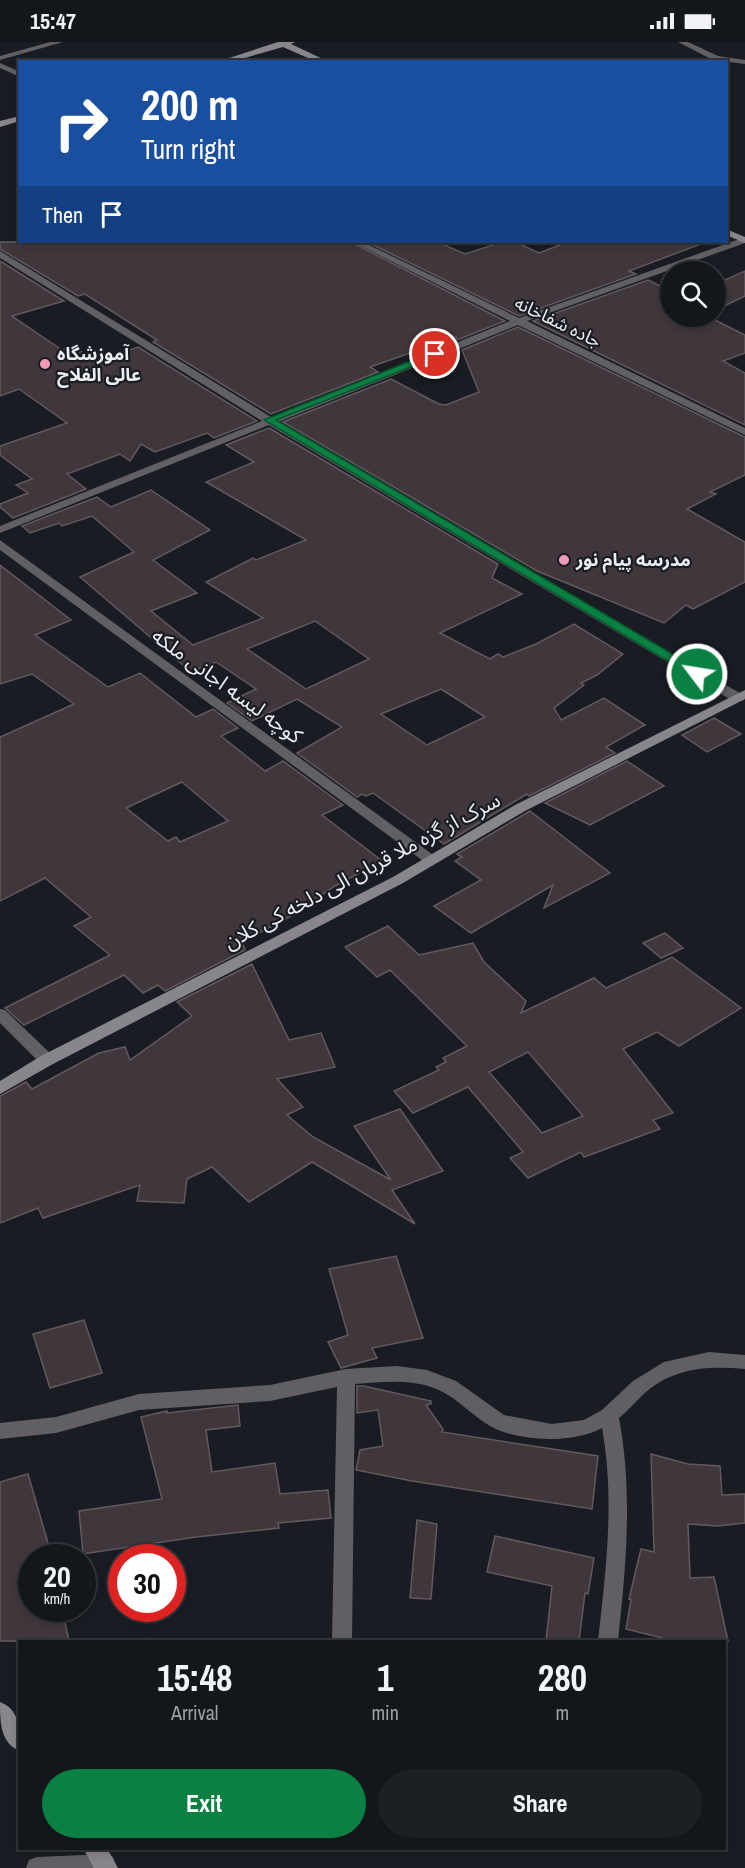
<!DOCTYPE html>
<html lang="en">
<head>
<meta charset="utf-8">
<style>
  :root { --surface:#13161a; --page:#1c1f23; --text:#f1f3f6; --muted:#9d9fa2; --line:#323539; --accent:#0b8043 }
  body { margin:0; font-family:"Archivo Narrow","Noto Sans Arabic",sans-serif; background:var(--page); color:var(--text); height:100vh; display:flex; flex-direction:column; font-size:22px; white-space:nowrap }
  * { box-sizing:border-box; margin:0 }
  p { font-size:20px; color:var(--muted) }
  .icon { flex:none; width:33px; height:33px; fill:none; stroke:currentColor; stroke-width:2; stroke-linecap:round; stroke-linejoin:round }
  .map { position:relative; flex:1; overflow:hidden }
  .details { position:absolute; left:18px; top:1598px; width:708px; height:210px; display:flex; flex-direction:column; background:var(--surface); border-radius:0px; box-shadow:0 3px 9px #0003,0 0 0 2px var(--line) }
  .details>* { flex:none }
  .hud { position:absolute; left:18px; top:18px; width:710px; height:183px; border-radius:0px; box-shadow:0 3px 9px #0003,0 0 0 2px var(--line); background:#1a4fa0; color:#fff; overflow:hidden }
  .fabs { position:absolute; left:660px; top:219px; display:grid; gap:12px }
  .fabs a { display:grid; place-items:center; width:66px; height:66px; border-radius:50%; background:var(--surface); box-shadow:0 3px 9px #0003,0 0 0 2px var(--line); font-size:30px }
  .speed { position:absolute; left:18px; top:1502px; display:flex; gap:12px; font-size:30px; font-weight:700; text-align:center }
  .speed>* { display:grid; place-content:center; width:78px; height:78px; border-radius:50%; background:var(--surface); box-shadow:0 3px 9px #0003,0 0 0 2px var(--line); line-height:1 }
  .speed small { font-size:15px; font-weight:400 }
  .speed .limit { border:9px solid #d22; background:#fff; color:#111 }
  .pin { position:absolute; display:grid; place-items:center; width:51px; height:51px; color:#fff; margin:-26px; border:3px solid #fff; border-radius:50%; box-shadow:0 2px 6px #0007 }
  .me { position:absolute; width:66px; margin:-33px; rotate:301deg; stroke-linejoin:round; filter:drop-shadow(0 0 4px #0008) }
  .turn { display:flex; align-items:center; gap:21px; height:126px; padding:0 24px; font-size:27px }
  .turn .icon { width:78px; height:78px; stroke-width:2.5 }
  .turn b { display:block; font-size:42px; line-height:51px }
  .then { display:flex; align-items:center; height:57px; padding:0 24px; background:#0003; gap:12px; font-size:22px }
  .eta { display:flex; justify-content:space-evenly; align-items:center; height:102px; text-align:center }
  .eta b { font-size:36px; font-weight:700; line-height:42px }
  .button { display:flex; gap:12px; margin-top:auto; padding:12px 24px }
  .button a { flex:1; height:69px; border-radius:36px; background:var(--accent); color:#fff; font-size:24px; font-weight:700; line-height:69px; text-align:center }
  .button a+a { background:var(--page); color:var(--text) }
  .status { display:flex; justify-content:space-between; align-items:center; height:42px; padding:0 30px; background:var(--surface); direction:ltr }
  .status svg { height:16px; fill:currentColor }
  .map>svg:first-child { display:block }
  .building { fill:#40373c; stroke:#62595e; stroke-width:1.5; fill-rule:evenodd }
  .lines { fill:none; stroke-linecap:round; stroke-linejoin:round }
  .street { fill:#615f63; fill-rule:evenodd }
  .secondary { fill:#88858c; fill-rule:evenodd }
  .route { fill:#0b8043; stroke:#07532c; stroke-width:1.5 }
  .poi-dot { fill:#f09ab7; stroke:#191d23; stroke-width:2 }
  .labels { text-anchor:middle; stroke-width:4.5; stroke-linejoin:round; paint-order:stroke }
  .far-street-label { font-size:18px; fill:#ebeef3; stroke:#191d23 }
  .far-poi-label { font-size:18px; font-weight:bold; fill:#ebeef3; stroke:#191d23; text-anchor:start }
  .street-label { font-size:21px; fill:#ebeef3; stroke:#191d23 }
</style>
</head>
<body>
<div class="status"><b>15:47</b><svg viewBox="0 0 49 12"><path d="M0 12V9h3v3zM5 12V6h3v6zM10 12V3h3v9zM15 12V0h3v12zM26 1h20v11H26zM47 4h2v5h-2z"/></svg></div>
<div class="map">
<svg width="745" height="1826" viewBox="0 0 745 1826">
  <rect width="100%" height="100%" fill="#191d23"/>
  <g class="building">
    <polygon points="0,200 351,200 505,279 457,298 456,295 370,325 378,330 271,372 153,300 157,298 85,252 78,254 0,207"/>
    <polygon points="367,200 438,200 465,212 502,200 515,200 539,211 568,200 701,200 701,202 629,229 636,232 519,274"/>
    <polygon points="0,219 64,259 12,274 62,308 73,304 96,320 138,305 257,379 214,396 207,391 155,410 141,402 130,419 120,412 67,432 86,447 13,476 0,465 0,462 28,451 16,443 32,437 0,413 0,404 67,381 19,347 0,354"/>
    <polygon points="745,229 745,254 716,268 716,242"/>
    <polygon points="648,238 670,249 670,274 707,274 745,293 745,311 723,319 745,331 745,383 533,279"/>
    <polygon points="518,285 745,395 745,433 710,450 716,452 687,467 745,500 745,540 693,567 686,563 664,581 537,529 283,380 391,337 439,362 446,363 479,350 462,308"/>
    <path d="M269,386L498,522L492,536L522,552L440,591L490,617L498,612L503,615L536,602L574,582L623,612L597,633L581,641L584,643L554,666L561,678L604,656L645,683L606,705L615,711L529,754L527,752L444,802L373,751L366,754L362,752L357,755L297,711L342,685L297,657L252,679L227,661L256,647L216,620L191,630L80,535L134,510L92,474L62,484L59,481L30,491L22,484L97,455L111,465L151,448L210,488L153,518L197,551L151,569L193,603L263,576L206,540L253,516L256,518L306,498L206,440L254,420L226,403ZM315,579L369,617L306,647L247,607ZM441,647L485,675L427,703L381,672Z"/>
    <path d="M0,523L71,578L35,593L108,645L140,631L196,675L213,667L238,686L221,694L265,729L283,719L343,763L322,773L382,819L335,844L289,875L242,900L245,908L165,949L158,943L143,951L124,933L24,983L5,966L110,913L74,884L91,875L45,836L0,859V695L74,662L32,632L0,642ZM182,740L228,779L180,800L176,795L168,799L126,766Z"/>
    <polygon points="714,676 741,692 707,710 682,693"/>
    <polygon points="627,719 664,744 590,783 545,761"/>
    <polygon points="530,769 610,831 544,866 553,843 471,891 434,864 481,838 455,819 462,815 457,812"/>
    <path d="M388,884L419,913L473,901L484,920L526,959L521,971L594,936L606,946L672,915L741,966L679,1004L657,990L623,1007L673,1071L653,1078L660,1087L584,1115L581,1110L528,1136L510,1116L523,1110L468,1045L413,1071L394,1049L439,1028L436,1025L446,1020L443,1016L467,1004L390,928L377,935L345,905ZM528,1010L583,1074L542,1091L489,1030Z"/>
    <polygon points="665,891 683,906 661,916 643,901"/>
    <polygon points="252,922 289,998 321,991 335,1025 277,1037 303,1065 287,1073 313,1095 391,1138 354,1084 400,1067 443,1129 392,1148 415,1182 312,1120 249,1160 212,1125 187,1137 184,1161 137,1159 140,1143 43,1176 38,1166 0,1181 0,1054 26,1040 32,1047 99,1011 125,1005 130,1018 192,974 177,960"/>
    <polygon points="396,1214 423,1296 372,1306 377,1316 341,1326 328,1300 348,1293 329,1227"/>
    <polygon points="84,1278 102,1331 50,1346 33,1292"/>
    <polygon points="357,1344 364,1344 431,1359 431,1362 426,1363 443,1387 442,1390 598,1414 592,1467 412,1439 356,1428 360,1408 383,1404 378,1368 357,1371"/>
    <polygon points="238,1363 240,1384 206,1388 212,1430 275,1421 280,1452 328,1448 331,1476 278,1481 279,1486 196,1495 83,1512 79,1469 162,1457 141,1375 167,1369 167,1371"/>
    <polygon points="651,1412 688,1422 720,1424 722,1453 745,1452 745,1481 718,1484 688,1482 690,1536 714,1535 728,1599 674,1599 626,1587 631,1558 629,1557 641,1507 654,1510"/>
    <polygon points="28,1432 52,1515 32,1515 32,1566 62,1566 69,1599 0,1599 0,1440"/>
    <polygon points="417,1478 437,1482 431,1557 410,1556"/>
    <polygon points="495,1494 594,1516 588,1552 585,1551 579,1599 546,1599 552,1544 487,1530"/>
  </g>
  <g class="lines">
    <g class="street">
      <polygon points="50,0 63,0 0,18 0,14"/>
      <polygon points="678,0 688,0 718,14 745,18 745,22 713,18"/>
      <polygon points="0,21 20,30 20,35 0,26"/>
      <polygon points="745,195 745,201 527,279 745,386 745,393 518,283 278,380 743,653 744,656 743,659 733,659 269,383 0,491 0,484 262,379 0,216 0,209 271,375 510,279 353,200 363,200 519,276"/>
      <polygon points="0,498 436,815 438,818 436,821 426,821 0,508"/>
      <polygon points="0,967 5,968 53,1014 55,1018 53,1022 41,1022 0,981"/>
      <path d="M709,1310L745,1313V1327C709,1324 676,1325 646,1350C637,1358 629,1368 619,1376C633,1451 626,1524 618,1599H598C606,1528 615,1457 602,1386C573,1402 519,1400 490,1384C473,1374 459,1358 441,1349C414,1336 384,1340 355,1342L352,1599H332L337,1345L270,1359L139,1368L56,1391L0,1397V1381L56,1375L139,1352L270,1343L346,1327L397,1324L427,1328L456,1339L504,1373L552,1382L584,1378L602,1368L633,1339L664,1320Z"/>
      <polygon points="105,1812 113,1815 115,1826 26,1826 29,1818 37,1815"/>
    </g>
    <g class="secondary">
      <polygon points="278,0 295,0 291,2 329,20 317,20 283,5 231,20 217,20"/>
      <polygon points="20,74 20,79 0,85 0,79"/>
      <polygon points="726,187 745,195 745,201 726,193"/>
      <polygon points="745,648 745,657 525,769 403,841 53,1022 0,1052 0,1039 41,1014 393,835 515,763"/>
      <path d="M0,1660C21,1668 20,1690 20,1709C0,1701 0,1679 0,1660Z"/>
      <polygon points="83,1806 107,1806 118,1826 94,1826"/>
    </g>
  </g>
  <polygon class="route" points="435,309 440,312 439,314 276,378 701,629 701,634 693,634 264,378"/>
  <g class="poi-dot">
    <circle cx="45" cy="322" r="6"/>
    <circle cx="564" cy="518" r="6"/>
  </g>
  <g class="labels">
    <g class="far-street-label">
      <text transform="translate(558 280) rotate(26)" y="6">جاده شفاخانه</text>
    </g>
    <g class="far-poi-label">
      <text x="57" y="318">آموزشگاه<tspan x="57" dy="21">عالی الفلاح</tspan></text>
      <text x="576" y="524">مدرسه پیام نور</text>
    </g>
    <g class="street-label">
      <text transform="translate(227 644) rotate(36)" y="7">کوچه لیسه اجانی ملکه</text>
      <text transform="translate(362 829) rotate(-28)" y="7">سرک از گزه ملا قربان الی دلخه کی کلان</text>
    </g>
  </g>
</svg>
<div class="fabs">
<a><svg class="icon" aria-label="search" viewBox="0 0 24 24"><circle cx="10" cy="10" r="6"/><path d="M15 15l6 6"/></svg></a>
</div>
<div class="speed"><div>20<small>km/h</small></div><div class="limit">30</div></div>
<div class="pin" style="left:435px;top:312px;background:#d93025"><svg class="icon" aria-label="arrive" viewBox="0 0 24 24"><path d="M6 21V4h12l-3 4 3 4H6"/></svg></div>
<svg class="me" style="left:697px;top:632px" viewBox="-20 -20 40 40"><circle r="17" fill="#0b8043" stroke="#fff" stroke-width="3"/><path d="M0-11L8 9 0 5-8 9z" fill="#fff"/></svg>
<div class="hud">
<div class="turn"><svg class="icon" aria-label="right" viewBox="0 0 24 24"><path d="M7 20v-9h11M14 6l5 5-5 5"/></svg><div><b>200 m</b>Turn right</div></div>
<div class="then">Then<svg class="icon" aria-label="arrive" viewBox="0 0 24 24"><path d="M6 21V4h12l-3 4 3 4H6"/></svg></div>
</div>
<section class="details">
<div class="eta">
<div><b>15:48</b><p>Arrival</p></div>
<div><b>1</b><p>min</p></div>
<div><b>280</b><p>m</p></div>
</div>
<div class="button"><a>Exit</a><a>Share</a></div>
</section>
</div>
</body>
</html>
